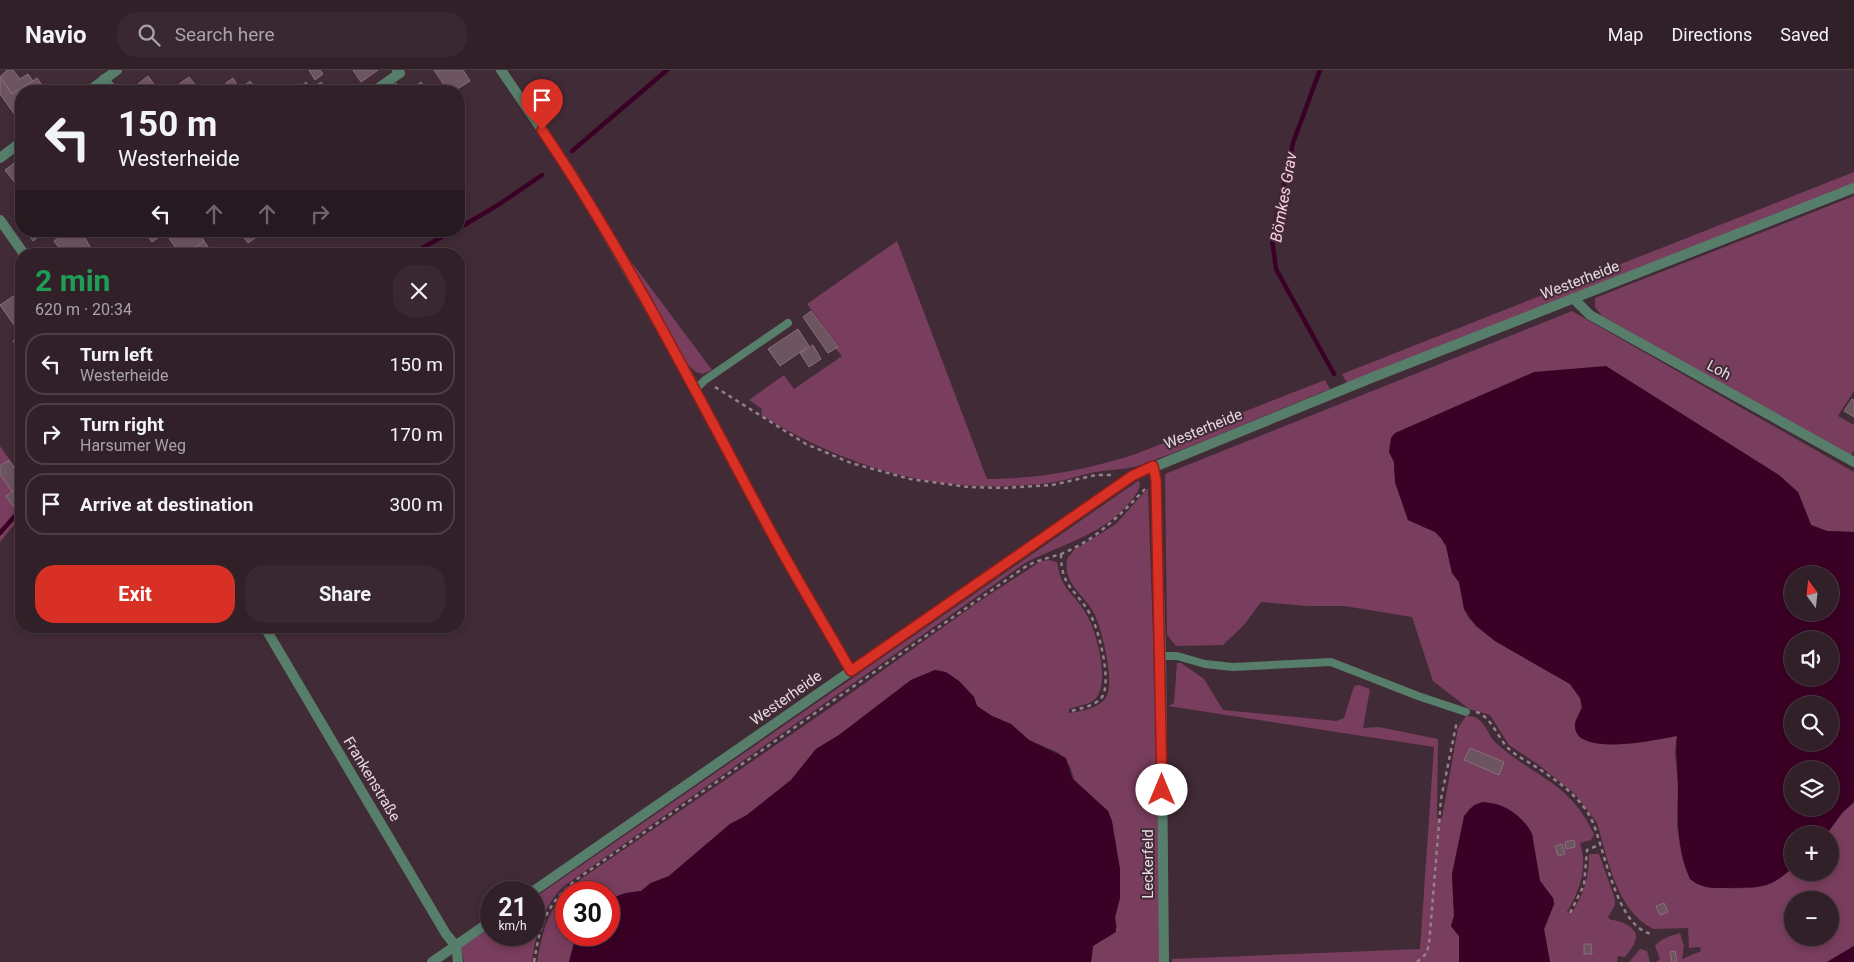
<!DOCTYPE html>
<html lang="en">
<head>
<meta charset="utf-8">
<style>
  :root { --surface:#312028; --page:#392830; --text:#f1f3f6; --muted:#a8a3a8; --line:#4c3e45; --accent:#d93025 }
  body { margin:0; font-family:Roboto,sans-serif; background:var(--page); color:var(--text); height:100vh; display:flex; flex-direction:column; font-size:19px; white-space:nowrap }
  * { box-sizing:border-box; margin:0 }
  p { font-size:16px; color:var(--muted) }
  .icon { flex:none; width:28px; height:28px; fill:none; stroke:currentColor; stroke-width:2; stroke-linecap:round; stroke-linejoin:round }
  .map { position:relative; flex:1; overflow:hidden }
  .panel { position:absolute; left:15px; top:178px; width:450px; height:385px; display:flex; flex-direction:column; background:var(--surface); border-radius:20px; box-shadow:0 2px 8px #0003,0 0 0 1px var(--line) }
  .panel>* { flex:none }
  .top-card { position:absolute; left:15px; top:15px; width:450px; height:152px; border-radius:20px; box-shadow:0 2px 8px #0003,0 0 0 1px var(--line); background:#312028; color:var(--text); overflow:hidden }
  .needle { width:32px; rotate:345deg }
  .controls { position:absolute; left:1784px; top:496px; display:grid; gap:10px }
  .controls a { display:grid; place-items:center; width:55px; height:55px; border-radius:50%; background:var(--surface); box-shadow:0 2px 8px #0003,0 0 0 1px var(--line); font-size:25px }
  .speed { position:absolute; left:480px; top:811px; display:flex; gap:10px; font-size:25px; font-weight:700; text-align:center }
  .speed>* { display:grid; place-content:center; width:65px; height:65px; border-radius:50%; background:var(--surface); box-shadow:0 2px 8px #0003,0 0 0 1px var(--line); line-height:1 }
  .speed small { font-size:12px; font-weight:400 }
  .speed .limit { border:8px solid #d22; background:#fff; color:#111 }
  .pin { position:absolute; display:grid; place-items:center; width:42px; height:42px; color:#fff; margin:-51px -21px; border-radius:50% 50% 50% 0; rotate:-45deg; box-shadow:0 0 5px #0007 }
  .pin .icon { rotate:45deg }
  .me { position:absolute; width:55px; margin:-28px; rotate:0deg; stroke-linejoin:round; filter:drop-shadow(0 0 4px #0008) }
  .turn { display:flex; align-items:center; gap:18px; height:105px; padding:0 20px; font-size:22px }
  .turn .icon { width:65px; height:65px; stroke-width:2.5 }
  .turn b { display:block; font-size:35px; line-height:42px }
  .lanes { display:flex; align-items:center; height:48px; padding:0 20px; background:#0003; justify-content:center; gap:25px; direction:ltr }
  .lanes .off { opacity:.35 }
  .round { display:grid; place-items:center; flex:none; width:52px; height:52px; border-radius:20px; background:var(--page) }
  .summary { display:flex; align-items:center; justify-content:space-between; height:85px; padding:0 20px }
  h1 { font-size:30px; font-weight:700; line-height:38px; color:#1e9e55 }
  .button { display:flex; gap:10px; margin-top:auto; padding:10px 20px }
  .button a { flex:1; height:58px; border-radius:20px; background:var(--accent); color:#fff; font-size:20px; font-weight:700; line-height:58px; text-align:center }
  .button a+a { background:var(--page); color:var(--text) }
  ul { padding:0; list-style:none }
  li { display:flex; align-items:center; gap:15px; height:62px; margin:0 10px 8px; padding:0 10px; border:2px solid var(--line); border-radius:20px }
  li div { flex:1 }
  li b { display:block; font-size:19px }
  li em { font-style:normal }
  header { display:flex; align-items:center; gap:30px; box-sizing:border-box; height:70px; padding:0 25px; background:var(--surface); border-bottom:1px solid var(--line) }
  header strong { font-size:24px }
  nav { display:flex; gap:28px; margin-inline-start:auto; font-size:18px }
  .search { width:350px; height:45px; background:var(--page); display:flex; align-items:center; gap:12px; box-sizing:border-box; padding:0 18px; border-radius:20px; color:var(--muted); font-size:19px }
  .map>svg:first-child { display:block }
  .green { fill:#793d5d; fill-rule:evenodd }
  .water { fill:#3a0025; fill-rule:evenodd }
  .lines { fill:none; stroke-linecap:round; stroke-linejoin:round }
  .stream { stroke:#3a0025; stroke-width:4.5 }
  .building { fill:#6d5560; stroke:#886f7b }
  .path { stroke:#94818a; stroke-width:2.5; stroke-dasharray:4 4; stroke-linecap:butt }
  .service { stroke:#567e6a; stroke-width:8 }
  .minor { stroke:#567e6a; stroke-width:10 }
  .route-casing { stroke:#8d1f18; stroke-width:12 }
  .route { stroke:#d93025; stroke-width:9 }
  .labels { text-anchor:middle; stroke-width:4; stroke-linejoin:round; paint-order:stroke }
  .street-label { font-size:15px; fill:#e9dae1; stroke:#412b36 }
  .water-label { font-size:16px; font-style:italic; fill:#fccde4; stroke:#412b36 }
</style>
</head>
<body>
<header>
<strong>Navio</strong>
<div class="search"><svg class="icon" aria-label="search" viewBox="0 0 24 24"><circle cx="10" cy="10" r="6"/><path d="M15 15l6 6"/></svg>Search here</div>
<nav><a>Map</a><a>Directions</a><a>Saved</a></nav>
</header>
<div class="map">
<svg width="1854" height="892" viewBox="0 0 1854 892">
  <rect width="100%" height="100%" fill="#412b36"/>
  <g class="green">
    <polygon points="1854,102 1854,113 1347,313 1342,304"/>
    <polygon points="1854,126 1854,321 1838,346 1854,355 1854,380 1850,388 1602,246 1595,237 1595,228"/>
    <polygon points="615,170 712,300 703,304 696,302 681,288 652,228"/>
    <path d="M897,171L987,409C1038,409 1085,400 1133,385L1325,310L1330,319C1267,344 1204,373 1140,395C1123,401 1107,399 1091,403C1074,407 1057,413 1039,414C937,425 847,398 761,345L762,339L749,330L784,305L794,319L842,286L835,278L838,276L807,234Z"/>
    <path d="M1572,241L1854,402V462L1827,461L1811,455L1798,422L1389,382L1394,392L1395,412L1408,450L1435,462L1441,468L1446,476L1452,503L1459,512L1464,539L1469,549L1495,571L1570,614L1580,628L1582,637L1575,652L1579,667C1603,682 1651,671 1677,666L1675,681L1678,715L1677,756L1679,769L1709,818C1744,817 1764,824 1792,798V802H1830V765H1826L1842,743L1854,732V876L1827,892H1656L1660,889L1655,876C1661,868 1671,866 1680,863L1684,876L1682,889L1701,881L1700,877L1689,878L1688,858L1653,859C1616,840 1608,789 1597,753L1575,724L1539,695L1509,675L1490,645L1469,639L1433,611L1412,547L1344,536H1307L1261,532L1244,555L1223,575L1176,576L1167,565L1165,404ZM1792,830H1830V868H1792Z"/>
    <polygon points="0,376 21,406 21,446 0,472"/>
    <path d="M1138,411L1140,413C1140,421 1134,427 1129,433C1101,466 1062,474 1025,493L564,816C542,837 536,863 532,892H464L461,878L491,857V865H534V828Z"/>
    <path d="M1148,418L1156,651L1160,892H1091L1093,876L1117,857L1115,847L1120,828V799L1108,741L1075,713L1070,696L1059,683L1029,670L1011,654L992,646L977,636L974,627L959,611L935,600L911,610L839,665L816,679L791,710L747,745L730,754L669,806L651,813L641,821L626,823L609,829V822H566V865H576L569,892H537C545,850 548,838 581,809L840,631L977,533L1041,491L1050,490L1057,492C1062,522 1072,520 1085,542C1096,558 1112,616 1094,630C1088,635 1077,636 1069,639V643C1081,641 1096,639 1104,630C1117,617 1102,561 1095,545C1085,524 1063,516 1067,489L1074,480L1116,454Z"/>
    <path d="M1177,593H1181L1204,609L1223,640L1336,651L1344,648L1354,616L1359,615L1370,619L1363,658L1379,657L1438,669L1437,748H1442L1458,658L1466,646C1486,645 1486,665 1498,675C1537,708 1570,713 1594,764L1591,770L1580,773C1588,798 1580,820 1567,842L1571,844C1584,824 1589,808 1589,784H1599L1615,829V835L1608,847L1611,850C1620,850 1637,857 1636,868C1635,874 1629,882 1625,887L1618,886L1617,892H1550L1544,859L1554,834L1553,828L1540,811L1532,764C1521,742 1491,722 1468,740L1452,804L1454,846L1451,856L1459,866V892H1172V889L1420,879L1434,677L1168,636L1174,633Z"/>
    <polygon points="1640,879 1647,881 1650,892 1629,892"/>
  </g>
  <g class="water">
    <path d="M1606,296L1779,405L1798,422L1811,455L1827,461L1854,462V732L1842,743L1826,765H1792V798C1768,821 1758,817 1727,818C1713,818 1702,819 1690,809C1676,780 1678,747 1678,717C1678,699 1675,683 1677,666C1658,669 1580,687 1575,658C1574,651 1580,644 1582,637L1580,628L1570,614L1495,571L1476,556L1464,539L1459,512L1452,503L1446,476L1441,468L1435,462L1408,450L1395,412L1394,392L1389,382L1391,368L1395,363L1534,302ZM1792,505H1830V542H1792ZM1792,570H1830V608H1792ZM1792,635H1830V672H1792ZM1792,700H1830V738H1792Z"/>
    <polygon points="935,600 946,602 959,611 974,627 977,636 992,646 1011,654 1029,670 1066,688 1072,708 1108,741 1112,751 1120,799 1120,828 1115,847 1116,862 1093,876 1091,892 569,892 576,865 609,865 609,829 626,823 641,821 651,813 669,806 730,754 747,745 791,710 816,679 839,665 911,610"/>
    <path d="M1483,732C1504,733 1523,746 1532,764L1540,811L1553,828L1554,834L1544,859L1550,892H1459V866L1451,856L1454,846L1452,804L1464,746L1474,735Z"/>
    <polygon points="1854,876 1854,892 1827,892"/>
  </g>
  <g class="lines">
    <g class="stream">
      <polyline points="1320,0 1293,73 1272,169 1276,199 1334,304"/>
      <polyline points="572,81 667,0"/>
      <polyline points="459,158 498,135 542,105"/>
      <polyline points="412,184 452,161"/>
      <polyline points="0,463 21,439"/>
    </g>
  </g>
  <g class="building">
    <polygon points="7,0 13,0 20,9 28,4 33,11 12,24 0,7"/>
    <polygon points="309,0 320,0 323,4 315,10"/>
    <polygon points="353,0 378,0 361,12"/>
    <polygon points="434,0 463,0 470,11 454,21 448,21"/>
    <polygon points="148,6 159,21 135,21 133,18"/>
    <polygon points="0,7 12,24 23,16 27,21 21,21 21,40 15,45 0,24"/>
    <polygon points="189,7 197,17 192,21 184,21 179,14"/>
    <polygon points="37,8 46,21 27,21 24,17"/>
    <polygon points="233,8 237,15 230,20 226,13"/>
    <polygon points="250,11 255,18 246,21 243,17"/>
    <polygon points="306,12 310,18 305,21 296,21"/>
    <polygon points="321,12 327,21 308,21"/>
    <polygon points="421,12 427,21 408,21"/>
    <polygon points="396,13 402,21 384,21"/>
    <polygon points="21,88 21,116 19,118 5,100"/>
    <polygon points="21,134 21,149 14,139"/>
    <polygon points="26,161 46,161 33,171"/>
    <polygon points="68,161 81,161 94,184 67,184 63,179 61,180 54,171"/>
    <polygon points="150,161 167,161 152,172 146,164"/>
    <polygon points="170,161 198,161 204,171 186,184 180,184 166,164"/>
    <polygon points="239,161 265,161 248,173"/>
    <polygon points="204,171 213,184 186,184"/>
    <polygon points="21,221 21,282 13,271 21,265 0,235"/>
    <polygon points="811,241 838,277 828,283 803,247"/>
    <polygon points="798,259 809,276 780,296 768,279"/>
    <polygon points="813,275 821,289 809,297 800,283"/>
    <polygon points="1852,329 1854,330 1854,347 1844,341"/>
    <polygon points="9,390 21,408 21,415 12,422 0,404 0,396"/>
    <polygon points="21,416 21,430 13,436 6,426"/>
    <polygon points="1470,678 1504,692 1499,705 1464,690"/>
    <polygon points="1574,770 1575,777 1566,779 1565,772"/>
    <polygon points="1562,774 1565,784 1558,786 1555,776"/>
    <polygon points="1664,833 1668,842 1660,845 1656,836"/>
    <polygon points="1584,874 1591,874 1592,884 1584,884"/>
    <polygon points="1675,881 1677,892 1672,892 1670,882"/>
  </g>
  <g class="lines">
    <g class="path">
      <polyline points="715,317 806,374 851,393 910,409 968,417 1006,418 1052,415 1096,405 1113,405"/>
      <path d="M1061,484C1061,518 1076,519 1090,544C1099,559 1112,612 1102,627C1095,636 1082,638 1071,641"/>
      <path d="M1476,642C1490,645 1498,668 1508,678C1515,685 1525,690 1533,695C1555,709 1583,728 1593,753C1605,781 1617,858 1652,864"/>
      <polyline points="1570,843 1584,815 1587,780 1601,774"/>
      <path d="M534,892C541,852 545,836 577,809L1025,497C1037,490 1049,488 1061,484C1096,470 1120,445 1145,419"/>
      <polyline points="1417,892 1426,884 1429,875 1441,729 1457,651"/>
    </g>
    <g class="service">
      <polyline points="696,319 705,310 788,253"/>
      <polyline points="1161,586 1177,586 1205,594 1233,597 1331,592 1418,626 1466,642"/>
    </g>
    <g class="minor">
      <polyline points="501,0 572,104 688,305 771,462 851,601"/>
      <polyline points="104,9 113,21"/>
      <polyline points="89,21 117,0"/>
      <polyline points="374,21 400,3 397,0"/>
      <polyline points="0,88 21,72"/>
      <polyline points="0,150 24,184"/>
      <polyline points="1573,228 1590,245 1854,392"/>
      <polyline points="1153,396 1156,410 1161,586 1164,892"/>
      <polyline points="264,556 446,864 456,876 458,892"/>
      <polyline points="532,822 1132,406 1371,308 1854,118"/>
      <polyline points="432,892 491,851"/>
    </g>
  </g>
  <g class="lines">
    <defs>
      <path id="route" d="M542,60C628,187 697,325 770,460C796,508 824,554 851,601L1132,406L1153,396L1156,410L1162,720"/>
    </defs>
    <use href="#route" class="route-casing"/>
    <use href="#route" class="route"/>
  </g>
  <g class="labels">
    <g class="street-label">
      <text transform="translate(1580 210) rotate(-21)" y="5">Westerheide</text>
      <text transform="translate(1719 300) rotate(28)" y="5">Loh</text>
      <text transform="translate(1203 359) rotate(-22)" y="5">Westerheide</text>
      <text transform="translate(786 628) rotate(-35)" y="5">Westerheide</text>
      <text transform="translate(372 709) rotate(59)" y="5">Frankenstraße</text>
      <text transform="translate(1148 794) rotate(-90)" y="5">Leckerfeld</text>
    </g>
    <g class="water-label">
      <text transform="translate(1283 127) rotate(-80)" y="6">Bömkes Grav</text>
    </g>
  </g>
</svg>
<div class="controls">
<a><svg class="needle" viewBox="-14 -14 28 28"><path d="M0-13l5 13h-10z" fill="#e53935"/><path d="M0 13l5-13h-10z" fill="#a8a3a8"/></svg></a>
<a><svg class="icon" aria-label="sound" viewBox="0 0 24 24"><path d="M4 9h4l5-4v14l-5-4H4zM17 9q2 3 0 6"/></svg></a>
<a><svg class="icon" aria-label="search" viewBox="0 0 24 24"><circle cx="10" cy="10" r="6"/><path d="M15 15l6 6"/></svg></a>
<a><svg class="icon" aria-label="layers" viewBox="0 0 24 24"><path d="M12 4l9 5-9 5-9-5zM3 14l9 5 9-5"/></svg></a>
<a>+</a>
<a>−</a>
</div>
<div class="speed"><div>21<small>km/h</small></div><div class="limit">30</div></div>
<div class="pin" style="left:542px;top:60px;background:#d93025"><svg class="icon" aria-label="arrive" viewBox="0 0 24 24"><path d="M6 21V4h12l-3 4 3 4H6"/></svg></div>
<svg class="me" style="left:1162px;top:720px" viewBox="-20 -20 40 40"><circle r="19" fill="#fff"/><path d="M0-13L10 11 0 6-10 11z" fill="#d93025"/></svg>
<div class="top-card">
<div class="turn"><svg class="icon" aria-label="left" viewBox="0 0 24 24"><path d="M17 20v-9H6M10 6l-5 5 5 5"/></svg><div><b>150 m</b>Westerheide</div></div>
<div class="lanes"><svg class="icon" aria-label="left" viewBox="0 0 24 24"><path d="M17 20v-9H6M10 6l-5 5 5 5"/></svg><svg class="icon off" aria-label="ahead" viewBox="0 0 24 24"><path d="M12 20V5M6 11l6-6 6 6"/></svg><svg class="icon off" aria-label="ahead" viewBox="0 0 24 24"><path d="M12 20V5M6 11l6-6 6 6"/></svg><svg class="icon off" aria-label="right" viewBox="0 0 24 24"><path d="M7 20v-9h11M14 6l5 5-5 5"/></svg></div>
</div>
<section class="panel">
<div class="summary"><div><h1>2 min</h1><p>620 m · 20:34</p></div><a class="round"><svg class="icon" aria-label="close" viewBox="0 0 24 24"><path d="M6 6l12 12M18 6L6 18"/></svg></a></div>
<ul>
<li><svg class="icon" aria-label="left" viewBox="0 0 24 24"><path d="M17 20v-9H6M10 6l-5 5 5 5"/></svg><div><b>Turn left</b><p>Westerheide</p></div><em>150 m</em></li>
<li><svg class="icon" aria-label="right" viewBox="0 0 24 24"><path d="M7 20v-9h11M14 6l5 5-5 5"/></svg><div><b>Turn right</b><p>Harsumer Weg</p></div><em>170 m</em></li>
<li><svg class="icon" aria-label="arrive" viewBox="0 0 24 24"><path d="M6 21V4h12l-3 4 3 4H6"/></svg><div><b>Arrive at destination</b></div><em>300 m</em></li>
</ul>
<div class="button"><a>Exit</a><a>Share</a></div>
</section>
</div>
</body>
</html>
